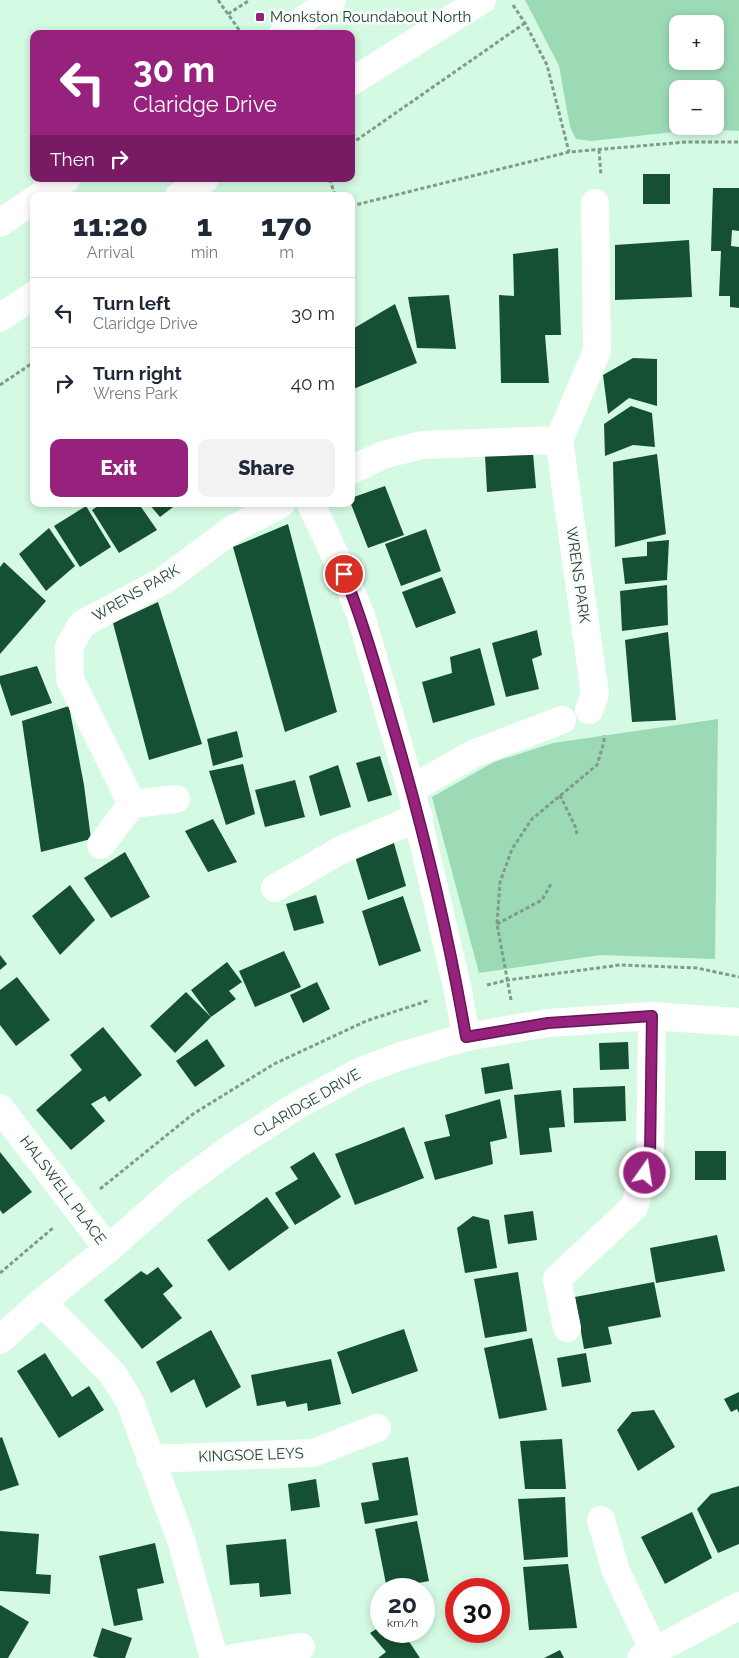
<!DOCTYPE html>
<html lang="en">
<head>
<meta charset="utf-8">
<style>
  :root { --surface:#fff; --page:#f2f2f3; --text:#1f2937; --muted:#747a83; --line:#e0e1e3; --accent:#97227e }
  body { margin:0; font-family:Raleway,sans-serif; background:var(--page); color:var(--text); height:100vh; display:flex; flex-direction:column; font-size:19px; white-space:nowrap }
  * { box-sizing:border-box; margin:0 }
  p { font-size:16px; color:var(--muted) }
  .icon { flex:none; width:28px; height:28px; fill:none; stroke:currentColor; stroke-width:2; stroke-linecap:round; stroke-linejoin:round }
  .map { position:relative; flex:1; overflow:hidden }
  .drawer { position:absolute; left:30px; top:192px; width:325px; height:315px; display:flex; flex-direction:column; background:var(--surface); border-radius:10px; box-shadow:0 2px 8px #0003 }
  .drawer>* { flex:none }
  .banner { position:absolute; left:30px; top:30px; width:325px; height:152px; border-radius:10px; box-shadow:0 2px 8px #0003; background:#97227e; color:#fff; overflow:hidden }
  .tools { position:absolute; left:669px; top:15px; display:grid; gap:10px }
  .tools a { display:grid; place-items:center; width:55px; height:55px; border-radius:10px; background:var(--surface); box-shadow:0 2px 8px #0003; font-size:25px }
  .speed { position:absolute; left:370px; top:1578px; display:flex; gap:10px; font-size:25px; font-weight:700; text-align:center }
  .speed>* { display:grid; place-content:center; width:65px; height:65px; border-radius:50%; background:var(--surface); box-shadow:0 2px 8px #0003; line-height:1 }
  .speed small { font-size:12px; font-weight:400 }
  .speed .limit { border:8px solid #d22; background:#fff; color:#111 }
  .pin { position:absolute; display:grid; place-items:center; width:42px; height:42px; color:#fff; margin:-21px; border:2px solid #fff; border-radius:50%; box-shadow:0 1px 5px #0007 }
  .me { position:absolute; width:55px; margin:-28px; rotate:13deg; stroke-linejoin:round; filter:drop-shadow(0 0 4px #0008) }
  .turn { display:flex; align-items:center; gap:18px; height:105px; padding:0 20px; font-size:22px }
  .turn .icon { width:65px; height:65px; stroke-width:2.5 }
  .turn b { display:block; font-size:35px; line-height:42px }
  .then { display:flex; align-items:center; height:48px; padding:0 20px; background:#0003; gap:10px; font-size:19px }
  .eta { display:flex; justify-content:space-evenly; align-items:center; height:85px; text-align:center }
  .eta b { font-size:30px; font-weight:800; line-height:35px }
  .button { display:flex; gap:10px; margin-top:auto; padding:10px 20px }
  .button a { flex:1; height:58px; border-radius:10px; background:var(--accent); color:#fff; font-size:20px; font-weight:800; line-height:58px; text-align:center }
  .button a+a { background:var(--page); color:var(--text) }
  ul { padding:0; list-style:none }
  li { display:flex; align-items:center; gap:15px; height:70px; padding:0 20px; border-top:1px solid var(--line) }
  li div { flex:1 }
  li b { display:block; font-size:19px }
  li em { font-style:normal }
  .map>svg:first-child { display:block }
  .green { fill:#9cdab6; fill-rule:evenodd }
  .building { fill:#165034 }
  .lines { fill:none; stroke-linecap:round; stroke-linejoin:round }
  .path { stroke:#819b8b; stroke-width:3; stroke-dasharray:4 2.5; stroke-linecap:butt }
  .minor { stroke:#fff; stroke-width:28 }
  .highway { stroke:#fff; stroke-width:28 }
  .route-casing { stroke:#621652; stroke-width:12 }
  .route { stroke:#97227e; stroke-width:9 }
  .poi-dot { fill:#97227e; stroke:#f7fefa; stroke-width:2 }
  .labels { text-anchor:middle; stroke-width:5; stroke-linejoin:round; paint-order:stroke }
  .poi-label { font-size:15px; fill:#2f3e35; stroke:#f7fefa; text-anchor:start }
  .street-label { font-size:15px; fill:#2f3e35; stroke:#f7fefa }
</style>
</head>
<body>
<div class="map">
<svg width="739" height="1658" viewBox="0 0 739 1658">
  <rect width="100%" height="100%" fill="#d4fae3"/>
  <g class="green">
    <path d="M525,0H739V131L701,129L591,141L576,139L570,127L559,66ZM678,24H715V61H678ZM678,89H715V126H678Z"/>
    <polygon points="718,719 715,959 600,955 479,973 432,797 494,762 553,743"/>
  </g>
  <g class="building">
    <rect x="643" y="174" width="27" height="30"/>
    <polygon points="713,188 739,188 739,231 732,230 731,246 739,247 739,308 730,307 730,296 719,296 721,251 711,251"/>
    <polygon points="689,240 692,297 615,300 615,245"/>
    <polygon points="558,248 561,335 545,335 549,383 501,383 499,295 514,296 513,254"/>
    <polygon points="449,295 456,349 417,348 408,297"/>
    <polygon points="395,304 417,363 351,390 351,330"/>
    <polygon points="633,358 657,359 657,406 629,398 608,414 603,375"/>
    <polygon points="631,406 652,413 655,447 633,445 605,456 604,424"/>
    <polygon points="533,453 536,488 487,492 485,455"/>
    <polygon points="657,454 666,534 615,547 613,462"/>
    <polygon points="385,486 404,535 368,548 351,504 351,498"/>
    <polygon points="101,504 139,504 157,530 119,553 92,510"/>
    <polygon points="149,504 177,504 160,517"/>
    <polygon points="86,506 111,547 80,567 54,526"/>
    <polygon points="288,524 337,712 285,732 233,547"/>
    <polygon points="49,528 75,566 46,591 19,554"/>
    <polygon points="426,529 441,571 401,586 385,544"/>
    <polygon points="669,540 667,580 625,584 622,558 647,556 647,542"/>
    <polygon points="4,562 46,601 0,654 0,567"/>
    <polygon points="442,577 456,613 416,628 402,592"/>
    <polygon points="667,585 668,625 622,631 620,591"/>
    <polygon points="158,602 202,744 149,760 113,623"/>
    <polygon points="537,630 542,655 532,659 539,689 506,697 492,643"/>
    <polygon points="668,632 676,720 632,722 625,640"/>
    <polygon points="480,648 495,705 433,723 422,682 452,673 450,657"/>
    <polygon points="37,666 52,703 11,716 0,683 0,676"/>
    <polygon points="69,706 84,785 91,839 41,852 22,721"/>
    <polygon points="237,731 243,757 213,766 207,739"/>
    <polygon points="380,756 392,795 368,802 356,763"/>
    <polygon points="243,764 255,814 226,825 209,771"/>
    <polygon points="338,765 351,807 320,816 309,776"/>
    <polygon points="295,780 305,817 265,827 255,790"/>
    <polygon points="213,819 237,862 208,872 185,831"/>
    <polygon points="392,836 406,886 368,900 354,853"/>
    <polygon points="125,852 150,897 111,918 84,878"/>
    <polygon points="70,885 95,920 60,955 32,916"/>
    <polygon points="316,895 324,923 294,931 286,904"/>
    <polygon points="403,896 421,951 379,966 362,911"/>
    <polygon points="284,951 301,987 255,1007 239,971"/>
    <polygon points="0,955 7,964 0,970"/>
    <polygon points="227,962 242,982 229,991 236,999 211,1017 191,990"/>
    <polygon points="17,977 50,1020 16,1046 0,1025 0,990"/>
    <polygon points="317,982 330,1009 303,1023 290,995"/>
    <polygon points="186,992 211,1017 175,1053 150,1026"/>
    <polygon points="103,1027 142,1075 109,1102 105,1096 91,1104 105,1121 71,1150 36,1110 82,1070 70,1055"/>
    <polygon points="207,1039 225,1066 195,1087 176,1061"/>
    <polygon points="628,1042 629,1069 600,1070 599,1043"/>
    <polygon points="509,1063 513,1089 485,1094 481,1068"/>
    <polygon points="625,1086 626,1121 574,1123 573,1088"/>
    <polygon points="561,1090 565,1127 549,1128 552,1152 520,1155 514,1095"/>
    <polygon points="500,1099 507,1138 490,1142 493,1164 435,1180 424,1142 450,1136 445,1115"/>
    <polygon points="404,1127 424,1178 355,1205 335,1154"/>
    <rect x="695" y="1151" width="31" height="29"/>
    <polygon points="0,1152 32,1192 3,1214 0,1210"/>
    <polygon points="314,1152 341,1197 295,1225 275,1193 298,1179 290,1167"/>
    <polygon points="267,1197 289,1228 229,1271 207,1240"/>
    <polygon points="533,1211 537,1240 508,1244 504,1215"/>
    <polygon points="473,1216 489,1220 497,1268 465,1273 457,1228"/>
    <polygon points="717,1235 725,1271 656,1283 650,1248"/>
    <polygon points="158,1267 173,1286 163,1294 182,1318 142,1349 104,1300 141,1271 147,1275"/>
    <polygon points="518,1272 527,1331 485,1338 474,1279"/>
    <polygon points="654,1282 661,1317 608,1327 612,1344 584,1349 575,1297"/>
    <polygon points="404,1329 418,1371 352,1394 337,1352"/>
    <polygon points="211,1330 241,1387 206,1408 194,1379 171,1393 156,1362"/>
    <polygon points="532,1338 547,1410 499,1419 484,1348"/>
    <polygon points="45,1353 72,1397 89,1386 104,1410 59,1438 17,1371"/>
    <polygon points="586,1353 591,1382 562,1387 557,1358"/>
    <polygon points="331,1359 341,1404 308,1411 307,1403 287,1407 285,1401 257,1406 251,1375"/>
    <polygon points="739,1392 739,1413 737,1409 731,1412 724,1399"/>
    <polygon points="654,1410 675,1447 638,1471 617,1430 632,1412"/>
    <polygon points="2,1437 19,1485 0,1491 0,1438"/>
    <polygon points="562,1439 566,1489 525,1489 520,1441"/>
    <polygon points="408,1457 418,1515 365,1524 361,1503 379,1500 372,1463"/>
    <polygon points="316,1479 320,1507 291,1511 288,1484"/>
    <polygon points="739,1486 739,1544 718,1553 697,1509 711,1494"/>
    <polygon points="565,1497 568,1557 524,1560 518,1499"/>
    <polygon points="692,1512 712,1558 665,1584 641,1537"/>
    <polygon points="417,1521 429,1581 387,1589 375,1529"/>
    <polygon points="0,1531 39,1534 36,1574 51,1575 50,1594 0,1591"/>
    <polygon points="286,1539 291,1594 260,1597 259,1583 230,1585 226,1545"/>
    <polygon points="155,1543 164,1583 137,1589 143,1620 114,1626 99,1556"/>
    <polygon points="568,1564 577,1628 529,1630 523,1567"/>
    <polygon points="0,1605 29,1622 8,1658 0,1658"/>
    <polygon points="381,1626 381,1631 402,1631 420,1658 378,1658 386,1652 370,1633"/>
    <polygon points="102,1628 132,1638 125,1658 99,1658 93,1656"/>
    <polygon points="560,1650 564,1658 544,1658"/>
  </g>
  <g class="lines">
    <g class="path">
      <polyline points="218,0 242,34"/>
      <polyline points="513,5 525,23 547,65 569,152"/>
      <polyline points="228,14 250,0"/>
      <polyline points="351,144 525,23"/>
      <polyline points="599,150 601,175"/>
      <polyline points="330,179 335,196"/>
      <polyline points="351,206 569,152 686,142 739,142"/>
      <polyline points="0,385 34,362"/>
      <polyline points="560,795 575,826 577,834"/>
      <polyline points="497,924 542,900 551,884"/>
      <polyline points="487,985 508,980 620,965 697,968 739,977"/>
      <polyline points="511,1000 497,924 500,882 512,849 532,819 597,765 604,742 604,735"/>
      <polyline points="100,1189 193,1114 274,1064 366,1021 430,1000"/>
      <polyline points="0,1273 53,1228"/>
    </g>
    <g class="minor">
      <polyline points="559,440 595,694 589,710"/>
      <polyline points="351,470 383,455 422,445 559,440 597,351 595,203"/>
      <polyline points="311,504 344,574 361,616 411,789 458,991 466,1037"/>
      <polyline points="411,789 475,753 562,720"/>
      <polyline points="132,804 70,679 69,647 82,624 163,581 233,529 281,504"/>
      <polyline points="101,845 132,804 176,799"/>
      <polyline points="275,888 339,851 419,817"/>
      <polyline points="0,1108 108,1249"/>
      <polyline points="42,1302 112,1373 130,1402 181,1540 214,1658"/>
      <polyline points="567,1328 557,1279 634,1207 650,1156 652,1016"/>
      <polyline points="0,1340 42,1302 108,1249 176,1189 234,1146 298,1105 361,1071 401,1056 466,1037 548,1023 652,1016 739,1022"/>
      <polyline points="150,1459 313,1453 377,1428"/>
      <polyline points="601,1520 616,1571 654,1651"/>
      <polyline points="233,1658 301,1647"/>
      <polyline points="641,1658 739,1606"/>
    </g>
    <g class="highway">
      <polyline points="283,34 332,0"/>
      <polyline points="351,82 482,0"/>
      <polyline points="40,196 66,179"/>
      <polyline points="179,196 205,179"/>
      <polyline points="0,223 34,200"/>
      <polyline points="0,318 34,295"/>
    </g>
  </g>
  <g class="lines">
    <defs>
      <path id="route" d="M344,574C364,624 378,675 393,726C423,828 448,932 466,1037L548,1023L652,1016L650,1156L645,1173"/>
    </defs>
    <use href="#route" class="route-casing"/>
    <use href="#route" class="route"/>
  </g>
  <rect class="poi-dot" x="255" y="12" width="10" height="10" rx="2.5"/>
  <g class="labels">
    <g class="poi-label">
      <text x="270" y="22">Monkston Roundabout North</text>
    </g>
    <g class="street-label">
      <text transform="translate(578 575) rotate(82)" y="5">WRENS PARK</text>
      <text transform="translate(136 593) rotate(-30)" y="5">WRENS PARK</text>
      <text transform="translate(307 1103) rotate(-30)" y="5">CLARIDGE DRIVE</text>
      <text transform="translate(63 1190) rotate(53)" y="5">HALSWELL PLACE</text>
      <text transform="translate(251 1455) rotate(-2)" y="5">KINGSOE LEYS</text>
    </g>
  </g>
</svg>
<div class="tools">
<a>+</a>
<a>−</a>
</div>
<div class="speed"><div>20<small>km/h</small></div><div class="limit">30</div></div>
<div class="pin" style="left:344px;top:574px;background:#d93025"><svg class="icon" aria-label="arrive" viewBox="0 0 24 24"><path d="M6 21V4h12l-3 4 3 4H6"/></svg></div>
<svg class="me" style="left:645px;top:1173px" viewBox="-20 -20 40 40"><circle r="17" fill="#97227e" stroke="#fff" stroke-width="3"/><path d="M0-11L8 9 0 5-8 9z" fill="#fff"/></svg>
<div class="banner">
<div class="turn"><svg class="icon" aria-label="left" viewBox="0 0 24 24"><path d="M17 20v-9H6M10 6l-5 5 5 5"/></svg><div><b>30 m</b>Claridge Drive</div></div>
<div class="then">Then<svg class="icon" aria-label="right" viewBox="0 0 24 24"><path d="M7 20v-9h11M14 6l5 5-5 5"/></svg></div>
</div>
<section class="drawer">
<div class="eta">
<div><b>11:20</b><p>Arrival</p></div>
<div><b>1</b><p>min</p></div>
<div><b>170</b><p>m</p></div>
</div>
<ul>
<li><svg class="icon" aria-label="left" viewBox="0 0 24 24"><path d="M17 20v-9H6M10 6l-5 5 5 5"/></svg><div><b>Turn left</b><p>Claridge Drive</p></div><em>30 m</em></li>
<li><svg class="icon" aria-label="right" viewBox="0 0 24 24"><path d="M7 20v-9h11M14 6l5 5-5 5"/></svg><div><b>Turn right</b><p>Wrens Park</p></div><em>40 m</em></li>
</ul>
<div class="button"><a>Exit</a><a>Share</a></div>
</section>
</div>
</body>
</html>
